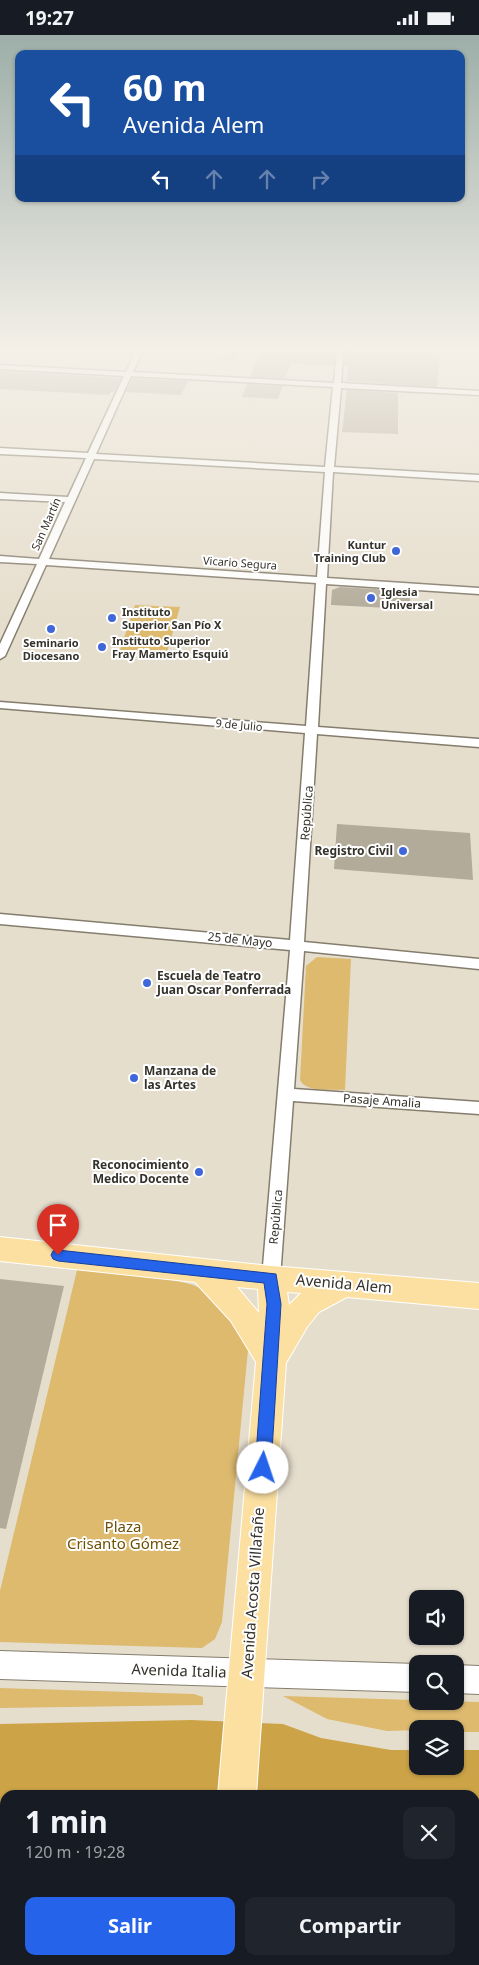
<!DOCTYPE html>
<html lang="es">
<head>
<meta charset="utf-8">
<style>
  :root { --surface:#171b24; --page:#20242c; --text:#f1f3f6; --muted:#9ea1a6; --accent:#2563eb }
  body { margin:0; font-family:"Noto Sans",sans-serif; background:var(--page); color:var(--text); height:100vh; display:flex; flex-direction:column; font-size:19px; white-space:nowrap }
  * { box-sizing:border-box; margin:0 }
  p { font-size:16px; color:var(--muted) }
  .icon { flex:none; width:28px; height:28px; fill:none; stroke:currentColor; stroke-width:2; stroke-linecap:round; stroke-linejoin:round }
  .map { position:relative; flex:1; overflow:hidden }
  .details { position:absolute; left:0px; top:1755px; width:480px; height:175px; display:flex; flex-direction:column; background:var(--surface); border-radius:15px 15px 0 0; box-shadow:0 1px 4px #0004 }
  .details>* { flex:none }
  .hud { position:absolute; left:15px; top:15px; width:450px; height:152px; border-radius:10px; box-shadow:0 1px 4px #0004; background:#1a4fa0; color:#fff; overflow:hidden }
  .controls { position:absolute; left:409px; top:1555px; display:grid; gap:10px }
  .controls a { display:grid; place-items:center; width:55px; height:55px; border-radius:10px; background:var(--surface); box-shadow:0 1px 4px #0004; font-size:25px }
  .pin { position:absolute; display:grid; place-items:center; width:42px; height:42px; color:#fff; margin:-51px -21px; border-radius:50% 50% 50% 0; rotate:-45deg; box-shadow:0 0 5px #0007 }
  .pin .icon { rotate:45deg }
  .me { position:absolute; width:55px; margin:-28px; rotate:4deg; stroke-linejoin:round; filter:drop-shadow(0 0 4px #0008) }
  .turn { display:flex; align-items:center; gap:18px; height:105px; padding:0 25px; font-size:22px }
  .turn .icon { width:65px; height:65px; stroke-width:2.5 }
  .turn b { display:block; font-size:35px; line-height:42px }
  .lanes { display:flex; align-items:center; height:48px; padding:0 25px; background:#0003; justify-content:center; gap:25px; direction:ltr }
  .lanes .off { opacity:.35 }
  .round { display:grid; place-items:center; flex:none; width:52px; height:52px; border-radius:10px; background:var(--page) }
  .headline { display:flex; align-items:center; justify-content:space-between; height:85px; padding:0 25px }
  h1 { font-size:30px; font-weight:700; line-height:38px }
  .action { display:flex; gap:10px; margin-top:auto; padding:10px 25px }
  .action a { flex:1; height:58px; border-radius:10px; background:var(--accent); color:#fff; font-size:20px; font-weight:700; line-height:58px; text-align:center }
  .action a+a { background:var(--page); color:var(--text) }
  .status { display:flex; justify-content:space-between; align-items:center; height:35px; padding:0 25px; background:var(--surface); direction:ltr }
  .status svg { height:14px; fill:currentColor }
  .map>svg:first-child { display:block }
  .green { fill:#ddba6e }
  .water { fill:#cca447 }
  .building { fill:#b3ab9a }
  .lines { fill:none; stroke-linecap:round; stroke-linejoin:round }
  .minor-casing { stroke:#847d6d; stroke-width:3 }
  .tertiary-casing { stroke:#847d6d; stroke-width:2 }
  .primary-casing { stroke:#fff; stroke-width:2 }
  .minor { fill:#fff; fill-rule:evenodd }
  .tertiary { fill:#fff; fill-rule:evenodd }
  .primary { fill:#fce0a1; fill-rule:evenodd }
  .route { fill:#2563eb; stroke:#184099 }
  .poi-dot { fill:#3f67d9; stroke:#fff; stroke-width:2 }
  .labels { text-anchor:middle; stroke-width:4; stroke-linejoin:round; paint-order:stroke }
  .far-street-label { font-size:11px; fill:#35322b; stroke:#fff }
  .far-poi-label { font-size:11px; font-weight:bold; fill:#35322b; stroke:#fff; text-anchor:start }
  .street-label { font-size:12px; fill:#35322b; stroke:#fff }
  .poi-label { font-size:12px; font-weight:bold; fill:#35322b; stroke:#fff; text-anchor:end }
  .near-street-label { font-size:15px; fill:#35322b; stroke:#fff }
  .near-park-label { font-size:15px; fill:#6c5206; stroke:#fff }
</style>
</head>
<body>
<div class="status"><b>19:27</b><svg viewBox="0 0 49 12"><path d="M0 12V9h3v3zM5 12V6h3v6zM10 12V3h3v9zM15 12V0h3v12zM26 1h20v11H26zM47 4h2v5h-2z"/></svg></div>
<div class="map">
<svg width="479" height="1930" viewBox="0 0 479 1930">
  <rect width="100%" height="100%" fill="#e6decd"/>
  <g class="green">
    <polygon points="228,313 279,313 277,320 240,318 236,326 213,324 214,322 223,323"/>
    <polygon points="398,313 445,313 444,320 398,318"/>
    <polygon points="135,570 180,572 166,621 119,618"/>
    <path d="M317,922L351,924L345,1055C332,1054 306,1058 300,1045L306,931Z"/>
    <path d="M77,1235C105,1238 180,1241 202,1254C224,1268 238,1291 248,1315L222,1587L215,1604L202,1613L0,1607V1556Z"/>
    <polygon points="0,1653 194,1659 203,1662 203,1670 0,1673"/>
    <polygon points="283,1661 479,1667 479,1697 455,1697 455,1694 387,1696 327,1684"/>
  </g>
  <polygon class="water" points="191,1685 283,1689 321,1703 391,1715 417,1715 418,1731 455,1731 455,1715 479,1715 479,1874 475,1874 475,1760 5,1760 5,1850 0,1849 0,1689"/>
  <g class="building">
    <polygon points="262,313 332,313 332,315 335,315 334,331 291,329 285,343 250,342"/>
    <polygon points="346,316 440,319 437,352 347,346 348,331 344,331"/>
    <polygon points="0,336 121,343 114,357 111,357 109,360 0,354"/>
    <polygon points="132,343 188,346 181,360 126,357"/>
    <polygon points="247,349 283,351 278,364 242,362"/>
    <polygon points="347,355 398,358 398,399 342,397"/>
    <polygon points="340,552 411,556 409,574 331,570 332,555"/>
    <polygon points="337,789 470,798 473,845 334,834"/>
    <polygon points="0,1244 64,1251 6,1494 0,1493"/>
  </g>
  <g class="lines">
    <defs>
      <path id="minor" d="M137,313H144L133,337L334,348L337,313H344L341,348L479,356V360L341,353L334,432L479,440V446L333,437L327,543L479,553V559L326,549L318,692L479,704V712L317,699L304,907L479,924V934L304,916L294,1054L479,1067V1079L293,1066L280,1243L277,1248L271,1251L265,1248L262,1243L290,915L0,889V879L290,905L305,698L0,673V667L306,691L316,548L46,530L5,621L0,624V609L37,529L0,527V521L39,524L65,467L0,464V458L68,462L86,423L0,419V413L88,418L124,341L0,334V330L126,337ZM131,341L333,352L325,432L96,419ZM94,424L325,437L317,542L49,524Z"/>
      <g id="tertiary">
        <polygon points="0,1616 418,1629 418,1657 0,1644"/>
        <polygon points="455,1630 479,1631 479,1659 455,1658"/>
        <polygon points="0,1899 5,1900 5,1925 18,1925 17,1928 11,1930 0,1930"/>
        <polygon points="28,1925 82,1925 85,1930 31,1930"/>
      </g>
      <g id="primary">
        <path d="M0,1202L271,1231L479,1248V1274L347,1262L319,1277L307,1292L286,1328L256,1760H218L256,1327L231,1286L195,1247L0,1226ZM237,1252L258,1254L259,1278ZM287,1257L301,1258L289,1270V1269Z"/>
        <polygon points="200,1925 242,1925 240,1930 198,1930"/>
      </g>
    </defs>
    <use href="#minor" class="minor-casing"/>
    <use href="#tertiary" class="tertiary-casing"/>
    <use href="#primary" class="primary-casing"/>
    <use href="#minor" class="minor"/>
    <use href="#tertiary" class="tertiary"/>
    <use href="#primary" class="primary"/>
  </g>
  <linearGradient id="sky" x2="0" y2="1"><stop stop-color="#9daea8"/><stop offset="0.54" stop-color="#f4f0e8"/><stop offset="1" stop-color="#f4f0e8" stop-opacity="0"/></linearGradient>
  <rect width="479" height="583" fill="url(#sky)"/>
  <polygon class="route" points="58,1215 276,1239 281,1269 271,1433 268,1438 263,1440 257,1438 255,1433 267,1269 264,1248 58,1226 53,1224 51,1220 53,1216"/>
  <g class="poi-dot">
    <circle cx="396" cy="516" r="5"/>
    <circle cx="371" cy="563" r="5"/>
    <circle cx="112" cy="583" r="5"/>
    <circle cx="51" cy="594" r="5"/>
    <circle cx="102" cy="612" r="5"/>
    <circle cx="403" cy="816" r="5"/>
    <circle cx="147" cy="948" r="5"/>
    <circle cx="134" cy="1043" r="5"/>
    <circle cx="199" cy="1137" r="5"/>
  </g>
  <g class="labels">
    <g class="far-street-label">
      <text transform="translate(46 489) rotate(-66)" y="4">San Martín</text>
      <text transform="translate(240 528) rotate(4)" y="4">Vicario Segura</text>
      <text transform="translate(239 690) rotate(5)" y="4">9 de Julio</text>
    </g>
    <g class="far-poi-label">
      <text x="386" y="514" text-anchor="end">Kuntur<tspan x="386" dy="13">Training Club</tspan></text>
      <text x="381" y="561">Iglesia<tspan x="381" dy="13">Universal</tspan></text>
      <text x="122" y="581">Instituto<tspan x="122" dy="13">Superior San Pío X</tspan></text>
      <text x="112" y="610">Instituto Superior<tspan x="112" dy="13">Fray Mamerto Esquiú</tspan></text>
      <text x="51" y="612" text-anchor="middle">Seminario<tspan x="51" dy="13">Diocesano</tspan></text>
    </g>
    <g class="street-label">
      <text transform="translate(307 778) rotate(-86)" y="4">República</text>
      <text transform="translate(240 905) rotate(6)" y="4">25 de Mayo</text>
      <text transform="translate(382 1066) rotate(4)" y="4">Pasaje Amalia</text>
      <text transform="translate(276 1182) rotate(-85)" y="4">República</text>
    </g>
    <g class="poi-label">
      <text x="393" y="820">Registro Civil</text>
      <text x="157" y="945" text-anchor="start">Escuela de Teatro<tspan x="157" dy="14">Juan Oscar Ponferrada</tspan></text>
      <text x="144" y="1040" text-anchor="start">Manzana de<tspan x="144" dy="14">las Artes</tspan></text>
      <text x="189" y="1134">Reconocimiento<tspan x="189" dy="14">Medico Docente</tspan></text>
    </g>
    <g class="near-street-label">
      <text transform="translate(344 1249) rotate(5)" y="5">Avenida Alem</text>
      <text transform="translate(253 1558) rotate(-86)" y="5">Avenida Acosta Villafañe</text>
      <text transform="translate(179 1636) rotate(2)" y="5">Avenida Italia</text>
    </g>
    <g class="near-park-label">
      <text x="123" y="1497">Plaza<tspan x="123" dy="17">Crisanto Gómez</tspan></text>
    </g>
  </g>
</svg>
<div class="controls">
<a><svg class="icon" aria-label="sound" viewBox="0 0 24 24"><path d="M4 9h4l5-4v14l-5-4H4zM17 9q2 3 0 6"/></svg></a>
<a><svg class="icon" aria-label="search" viewBox="0 0 24 24"><circle cx="10" cy="10" r="6"/><path d="M15 15l6 6"/></svg></a>
<a><svg class="icon" aria-label="layers" viewBox="0 0 24 24"><path d="M12 4l9 5-9 5-9-5zM3 14l9 5 9-5"/></svg></a>
</div>
<div class="pin" style="left:58px;top:1220px;background:#d93025"><svg class="icon" aria-label="arrive" viewBox="0 0 24 24"><path d="M6 21V4h12l-3 4 3 4H6"/></svg></div>
<svg class="me" style="left:263px;top:1433px" viewBox="-20 -20 40 40"><circle r="19" fill="#fff"/><path d="M0-13L10 11 0 6-10 11z" fill="#2563eb"/></svg>
<div class="hud">
<div class="turn"><svg class="icon" aria-label="left" viewBox="0 0 24 24"><path d="M17 20v-9H6M10 6l-5 5 5 5"/></svg><div><b>60 m</b>Avenida Alem</div></div>
<div class="lanes"><svg class="icon" aria-label="left" viewBox="0 0 24 24"><path d="M17 20v-9H6M10 6l-5 5 5 5"/></svg><svg class="icon off" aria-label="ahead" viewBox="0 0 24 24"><path d="M12 20V5M6 11l6-6 6 6"/></svg><svg class="icon off" aria-label="ahead" viewBox="0 0 24 24"><path d="M12 20V5M6 11l6-6 6 6"/></svg><svg class="icon off" aria-label="right" viewBox="0 0 24 24"><path d="M7 20v-9h11M14 6l5 5-5 5"/></svg></div>
</div>
<section class="details">
<div class="headline"><div><h1>1 min</h1><p>120 m · 19:28</p></div><a class="round"><svg class="icon" aria-label="close" viewBox="0 0 24 24"><path d="M6 6l12 12M18 6L6 18"/></svg></a></div>
<div class="action"><a>Salir</a><a>Compartir</a></div>
</section>
</div>
</body>
</html>
